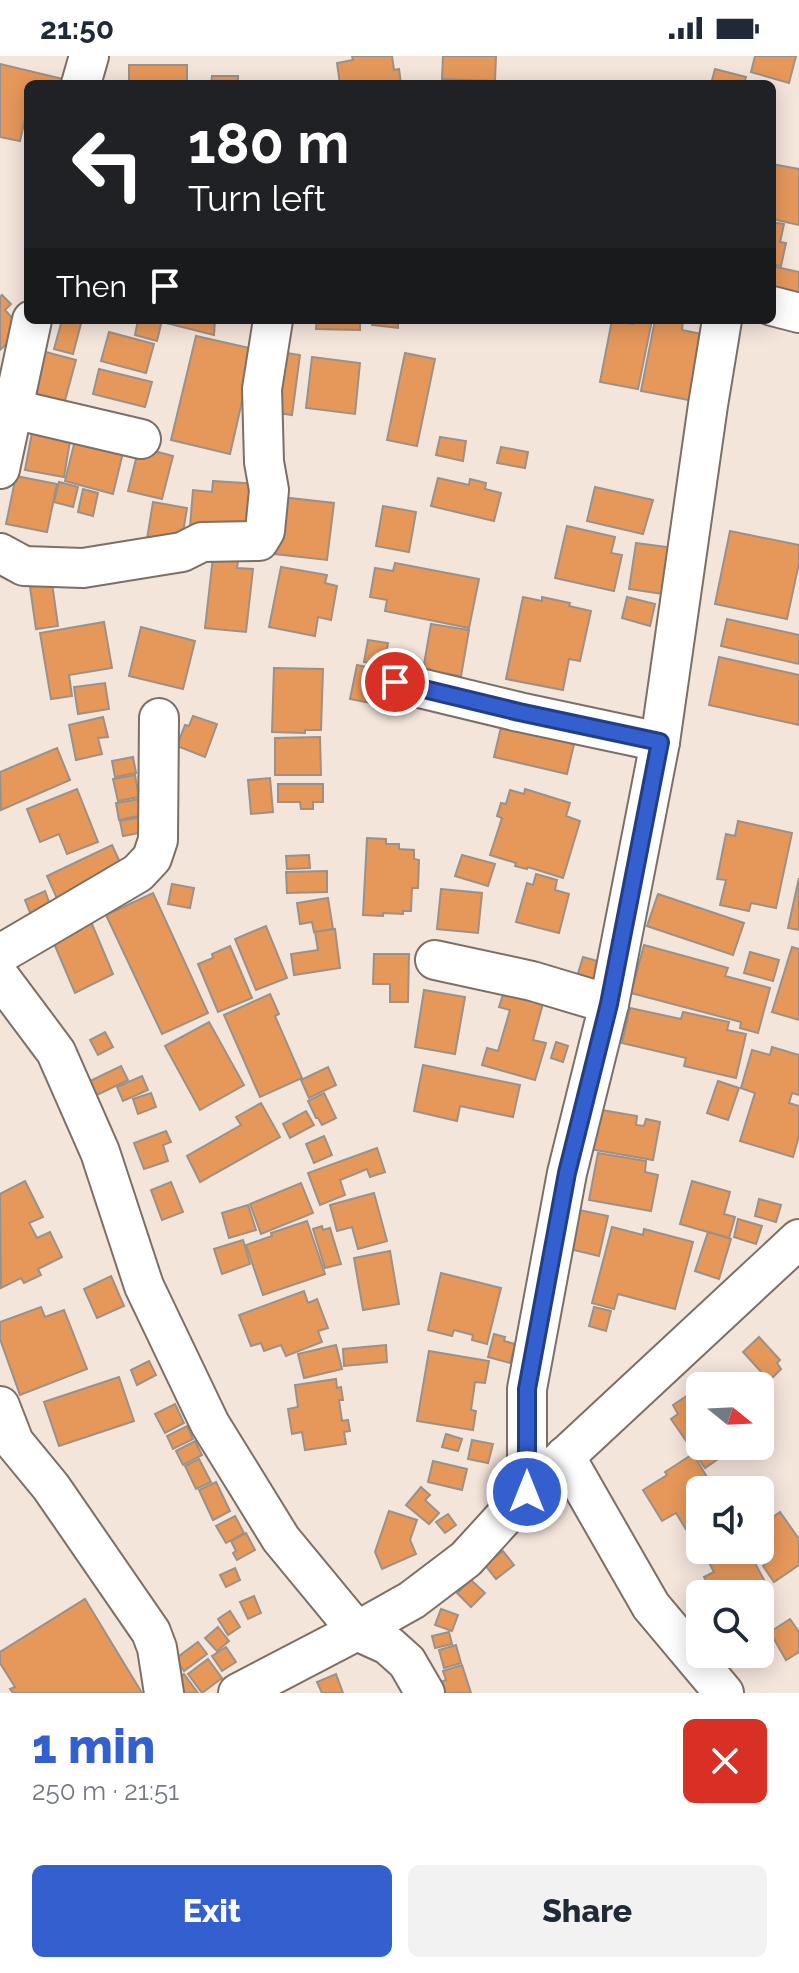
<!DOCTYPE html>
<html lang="en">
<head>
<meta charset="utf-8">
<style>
  :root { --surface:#fff; --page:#f2f2f3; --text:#1f2937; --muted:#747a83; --accent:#335fcf }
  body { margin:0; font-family:Raleway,sans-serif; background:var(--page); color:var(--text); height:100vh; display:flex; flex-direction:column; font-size:30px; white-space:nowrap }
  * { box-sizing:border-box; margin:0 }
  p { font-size:26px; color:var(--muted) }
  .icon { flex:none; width:44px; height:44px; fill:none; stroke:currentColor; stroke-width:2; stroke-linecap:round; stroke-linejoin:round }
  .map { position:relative; height:1637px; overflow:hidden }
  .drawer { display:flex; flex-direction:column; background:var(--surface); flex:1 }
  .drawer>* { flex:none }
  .top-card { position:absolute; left:24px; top:24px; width:752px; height:244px; border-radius:12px; box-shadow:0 4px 20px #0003; background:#202124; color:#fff; overflow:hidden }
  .needle { width:52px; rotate:108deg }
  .tools { position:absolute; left:686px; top:1316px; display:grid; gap:16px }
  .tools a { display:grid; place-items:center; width:88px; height:88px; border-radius:12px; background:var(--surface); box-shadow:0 4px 20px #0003; font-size:40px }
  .pin { position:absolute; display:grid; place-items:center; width:68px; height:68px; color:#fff; margin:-34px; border:4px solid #fff; border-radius:50%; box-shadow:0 2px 8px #0007 }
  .me { position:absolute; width:88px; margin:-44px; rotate:0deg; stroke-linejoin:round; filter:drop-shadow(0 0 6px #0008) }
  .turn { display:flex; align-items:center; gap:28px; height:168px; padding:0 32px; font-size:36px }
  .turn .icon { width:104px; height:104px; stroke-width:2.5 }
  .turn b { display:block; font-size:56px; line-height:68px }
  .then { display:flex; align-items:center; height:76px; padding:0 32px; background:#0003; gap:16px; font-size:30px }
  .round { display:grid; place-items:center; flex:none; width:84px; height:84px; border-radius:12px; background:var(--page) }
  .headline { display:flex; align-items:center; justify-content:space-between; height:136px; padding:0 32px }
  h1 { font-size:48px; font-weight:800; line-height:60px; color:var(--accent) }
  .button { display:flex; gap:16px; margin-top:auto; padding:16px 32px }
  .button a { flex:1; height:92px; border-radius:12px; background:var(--accent); color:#fff; font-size:32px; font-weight:800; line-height:92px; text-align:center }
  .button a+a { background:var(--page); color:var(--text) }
  .status { display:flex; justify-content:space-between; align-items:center; height:56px; padding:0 40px; background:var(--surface); direction:ltr }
  .status svg { height:22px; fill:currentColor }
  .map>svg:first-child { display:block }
  .building { fill:#e6985b; stroke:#9d9086; stroke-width:2 }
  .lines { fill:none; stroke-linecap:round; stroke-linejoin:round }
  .minor-casing { stroke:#7c6f66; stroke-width:42 }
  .minor { stroke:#fff; stroke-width:38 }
  .route-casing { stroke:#213e87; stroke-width:20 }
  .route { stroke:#335fcf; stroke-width:14 }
</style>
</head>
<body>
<div class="status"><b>21:50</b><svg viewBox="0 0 49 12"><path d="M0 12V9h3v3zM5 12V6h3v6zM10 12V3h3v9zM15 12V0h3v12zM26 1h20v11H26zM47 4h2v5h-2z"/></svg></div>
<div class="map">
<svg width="799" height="1637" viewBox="0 0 799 1637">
  <rect width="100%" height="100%" fill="#f4e5db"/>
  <g class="building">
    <polygon points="352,0 392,0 394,14 399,13 401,28 340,28 337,7 353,4"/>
    <polygon points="443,0 496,0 495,25 442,23"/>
    <polygon points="755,0 796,0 789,27 751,16"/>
    <polygon points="0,8 67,24 66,28 28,28 28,59 26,59 20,85 0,81"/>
    <rect x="129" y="9" width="58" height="19"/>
    <polygon points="715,13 746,21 744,28 711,28"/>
    <polygon points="212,20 238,20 238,28 211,28"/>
    <polygon points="772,108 799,113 799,169 772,163"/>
    <polygon points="772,166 784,168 780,186 786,187 781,210 772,208"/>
    <polygon points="772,210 799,216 799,241 772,235"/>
    <polygon points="2,239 11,248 5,254 23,274 0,294 0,241"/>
    <polygon points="62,264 82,264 73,298 54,293"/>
    <polygon points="138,264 162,264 157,285 135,279"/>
    <polygon points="166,264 215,264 214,279 166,267"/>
    <polygon points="317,264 360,264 360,274 316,273"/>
    <polygon points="373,264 398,264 398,272 372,269"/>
    <polygon points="612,264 633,268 634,264 652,264 638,333 600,326"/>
    <polygon points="655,264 683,265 682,274 702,278 689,344 641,335"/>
    <polygon points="109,276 154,288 146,317 101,305"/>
    <polygon points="196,280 254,293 230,398 171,384"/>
    <polygon points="42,295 76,304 64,348 27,350"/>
    <polygon points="274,295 300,299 292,359 265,355"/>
    <polygon points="405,297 435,303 417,390 387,384"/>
    <polygon points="312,301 360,307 355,358 306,352"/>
    <polygon points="99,313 152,326 145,351 93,338"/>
    <polygon points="34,366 72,373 64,421 25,414"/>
    <polygon points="77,376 125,388 113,438 65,425"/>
    <polygon points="440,381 466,385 463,405 436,399"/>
    <polygon points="139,391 173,400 162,443 128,435"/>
    <polygon points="501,391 528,396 525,412 497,407"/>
    <polygon points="16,420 57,428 47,476 6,468"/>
    <polygon points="438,422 469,429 470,423 486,427 485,433 501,437 494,465 431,450"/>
    <polygon points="213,425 258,428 254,477 190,471 193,434 212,436"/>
    <polygon points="59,426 78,431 73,451 54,446"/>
    <polygon points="595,431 653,444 643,478 587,465"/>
    <polygon points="83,433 98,437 93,460 78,456"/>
    <polygon points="281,441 334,447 327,504 275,498"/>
    <polygon points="153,446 187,452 181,488 147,483"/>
    <polygon points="383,450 416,456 409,496 376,490"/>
    <polygon points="567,470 615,481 611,497 622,499 614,535 555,522"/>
    <polygon points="730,475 799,489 799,507 787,563 715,548"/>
    <polygon points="636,487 675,492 670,539 629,533"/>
    <polygon points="213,501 238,505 237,512 253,513 246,576 205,572"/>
    <polygon points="395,507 479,523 469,572 385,555 387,544 370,541 375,512 393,515"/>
    <polygon points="281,511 327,519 325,527 337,530 331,564 318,561 315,580 269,571"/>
    <polygon points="52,527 58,570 36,573 30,531"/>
    <polygon points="523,541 542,545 542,541 570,547 569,550 591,555 580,605 569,603 563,634 506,623"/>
    <polygon points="627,541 655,548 650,570 622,562"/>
    <polygon points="727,563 799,579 799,608 721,590"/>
    <polygon points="104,566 112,612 69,619 72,640 51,643 40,577"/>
    <polygon points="431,568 469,574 461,620 423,614"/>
    <polygon points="141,571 195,585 183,633 129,620"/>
    <polygon points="368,584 388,587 384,609 364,606"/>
    <polygon points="719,601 799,619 799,669 709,649"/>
    <polygon points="357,609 387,615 381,649 350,643"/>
    <polygon points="274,612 323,613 321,674 305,674 305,677 272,676"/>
    <polygon points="105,627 109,653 78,658 74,631"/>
    <polygon points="193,660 217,668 205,701 177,690 185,669 189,670"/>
    <polygon points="103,661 108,681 98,682 102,698 76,704 69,669"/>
    <polygon points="502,667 575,684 567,718 494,701"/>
    <polygon points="320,681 321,719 275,719 275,682"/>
    <polygon points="57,692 70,724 1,754 0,716"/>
    <polygon points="133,701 136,717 115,721 112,705"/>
    <polygon points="135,719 139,741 118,745 113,723"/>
    <polygon points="270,722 273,756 251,758 248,724"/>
    <polygon points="278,728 323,728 323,746 313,746 313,753 301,753 300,746 278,746"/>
    <polygon points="77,733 98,786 67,798 59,778 40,786 27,753"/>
    <polygon points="525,733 570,747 566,760 580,765 563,822 528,811 527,813 515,810 516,807 490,799 502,762 497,760 501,747 506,748 510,734 524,738"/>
    <polygon points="140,743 143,759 119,764 116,747"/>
    <polygon points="141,761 144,776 123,780 120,765"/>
    <polygon points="738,765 792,777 776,852 751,847 749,855 720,849 726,824 717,823 726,778 735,780"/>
    <polygon points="367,782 386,783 386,788 399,788 399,793 414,794 414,803 419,804 418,832 412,832 411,855 403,855 403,858 383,857 383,860 363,859"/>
    <polygon points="112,789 125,817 59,847 47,820"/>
    <polygon points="309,799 310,812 287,813 286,800"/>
    <polygon points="462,799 495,808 488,830 455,820"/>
    <polygon points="327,815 327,836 287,837 286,816"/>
    <polygon points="536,818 557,824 555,834 569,838 559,877 516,866 527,827 533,829"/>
    <polygon points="799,822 799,874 788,872"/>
    <polygon points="172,828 194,832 190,852 168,848"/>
    <polygon points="441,833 482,837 478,877 437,873"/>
    <polygon points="45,835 51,851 31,859 25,844"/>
    <polygon points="153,837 208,957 162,978 106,859"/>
    <polygon points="658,838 744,867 733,899 647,870"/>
    <polygon points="328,842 333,873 314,876 312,866 300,868 297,847"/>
    <polygon points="89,861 113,918 75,937 50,878"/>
    <polygon points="266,870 287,922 256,934 235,883"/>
    <polygon points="335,873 340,912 294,919 291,898 318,894 315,876"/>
    <polygon points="644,889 728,912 725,920 770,932 758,977 740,972 741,966 631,937"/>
    <polygon points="230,890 252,942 218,956 198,908 213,902 212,898"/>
    <polygon points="792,891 799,893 799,964 772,956"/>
    <polygon points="750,896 779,904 773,925 744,917"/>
    <polygon points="374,898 409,898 408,946 390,946 390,928 373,928"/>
    <polygon points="583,901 608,908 601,935 575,927"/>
    <polygon points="506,929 545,940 533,984 546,987 535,1024 482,1009 487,992 498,995 510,954 499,951"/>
    <polygon points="424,934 465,941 455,998 415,991"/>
    <polygon points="270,938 279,958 275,960 302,1022 260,1041 224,959"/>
    <polygon points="630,952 681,963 683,956 729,966 727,974 746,978 736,1022 684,1010 686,1002 622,987"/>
    <polygon points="209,966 244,1029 200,1054 165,990"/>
    <polygon points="105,976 113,991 98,999 90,984"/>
    <polygon points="556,986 568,990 563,1006 551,1002"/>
    <polygon points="772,991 799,999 799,1039 792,1037 789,1047 799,1050 799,1080 793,1101 740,1085 755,1037 741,1032 752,994 770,999"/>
    <polygon points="423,1009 520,1029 513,1061 460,1050 457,1065 414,1055"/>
    <polygon points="121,1010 128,1024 95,1040 88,1026"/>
    <polygon points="328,1011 336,1029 309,1042 301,1024"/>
    <polygon points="142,1020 148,1034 123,1045 117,1031"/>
    <polygon points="718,1025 739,1032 728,1064 707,1057"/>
    <polygon points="151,1037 156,1051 138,1058 133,1043"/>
    <polygon points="324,1037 336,1062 322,1069 318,1062 316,1062 308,1045"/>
    <polygon points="261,1047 280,1081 200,1126 187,1100 241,1069 236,1061"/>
    <polygon points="596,1053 637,1060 636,1069 644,1070 646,1063 660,1066 653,1104 589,1093"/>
    <polygon points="306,1055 314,1069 290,1082 283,1068"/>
    <polygon points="166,1075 171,1086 163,1089 168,1105 144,1113 134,1087"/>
    <polygon points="324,1080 332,1099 314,1107 306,1088"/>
    <polygon points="377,1092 385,1116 370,1121 367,1113 340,1124 345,1139 320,1149 308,1117"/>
    <polygon points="598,1097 646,1105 645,1116 658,1119 651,1155 589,1144"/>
    <polygon points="25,1125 43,1161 29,1167 37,1182 50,1176 62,1201 38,1213 41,1219 24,1227 21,1222 1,1232 0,1138"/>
    <polygon points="692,1125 730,1136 724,1158 735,1161 729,1182 680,1168"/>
    <polygon points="171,1126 183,1156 162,1164 151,1134"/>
    <polygon points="301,1127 313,1157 261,1178 250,1148"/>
    <polygon points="374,1137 387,1185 358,1193 352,1171 337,1175 330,1149"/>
    <polygon points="759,1143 781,1149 776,1166 755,1160"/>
    <polygon points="248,1149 256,1174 229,1182 222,1157"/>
    <polygon points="579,1154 608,1160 599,1200 570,1193"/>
    <polygon points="738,1163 762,1170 756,1188 734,1181"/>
    <polygon points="307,1165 325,1218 263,1239 246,1189 272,1180 271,1177"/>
    <polygon points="322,1170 323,1174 330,1172 341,1208 325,1212 313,1173"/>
    <polygon points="612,1171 643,1179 644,1173 693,1186 675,1253 618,1238 614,1253 592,1247"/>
    <polygon points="708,1176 731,1183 719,1223 695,1215"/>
    <polygon points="243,1184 250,1208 222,1218 214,1193"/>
    <polygon points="390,1195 399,1248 363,1254 354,1202"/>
    <polygon points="441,1217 501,1232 487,1288 472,1284 473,1279 454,1274 452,1280 428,1274"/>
    <polygon points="111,1220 124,1250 97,1262 84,1233"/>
    <polygon points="304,1235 308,1247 317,1243 328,1272 318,1275 322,1286 286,1300 281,1289 264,1295 261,1287 251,1290 239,1259"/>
    <polygon points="41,1251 45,1261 64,1254 87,1313 20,1339 0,1283 0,1266"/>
    <polygon points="594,1251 611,1255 606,1275 589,1270"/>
    <polygon points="494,1278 505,1281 504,1285 515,1288 510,1307 488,1301"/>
    <polygon points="759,1281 780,1304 777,1307 781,1313 771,1323 766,1318 764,1319 743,1296"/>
    <polygon points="336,1289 342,1313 304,1322 298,1298"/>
    <polygon points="386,1289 387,1306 344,1310 343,1293"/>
    <polygon points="429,1295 489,1305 485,1327 475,1326 471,1354 476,1355 473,1374 417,1365"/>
    <polygon points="149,1305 156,1319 137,1329 131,1314"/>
    <polygon points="119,1321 134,1365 59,1390 44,1346"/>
    <polygon points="336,1323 337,1332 341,1331 343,1344 339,1344 342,1365 348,1364 350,1375 344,1376 346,1388 305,1394 302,1376 292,1378 288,1353 298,1351 295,1329"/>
    <polygon points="700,1331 700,1390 737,1390 705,1412 671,1363 678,1358 673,1349"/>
    <polygon points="175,1348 184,1367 165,1377 155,1358"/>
    <polygon points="187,1370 193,1383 173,1393 167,1380"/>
    <polygon points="446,1378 462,1383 458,1395 442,1391"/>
    <polygon points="472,1384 493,1388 488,1407 468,1403"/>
    <polygon points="195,1385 202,1399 183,1409 176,1395"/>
    <polygon points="693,1398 715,1434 700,1434 700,1484 695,1488 676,1457 662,1465 643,1434 667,1419 665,1416"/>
    <polygon points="199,1403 211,1426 196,1433 185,1410"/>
    <polygon points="433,1405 467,1413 462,1434 428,1426"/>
    <polygon points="216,1426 230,1455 213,1464 199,1434"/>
    <polygon points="421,1431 430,1439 425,1444 439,1457 429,1468 406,1449"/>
    <polygon points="389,1455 417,1464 410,1484 416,1498 382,1513 375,1496"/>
    <polygon points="780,1456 799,1483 799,1509 774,1526 763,1510 767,1507 758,1494 760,1494 760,1471"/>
    <polygon points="448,1458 456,1469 445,1477 436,1466"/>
    <polygon points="235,1460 244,1477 226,1487 216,1470"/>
    <polygon points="246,1477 255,1494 237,1504 233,1497 236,1495 231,1485"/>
    <polygon points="724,1494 748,1494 771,1537 760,1543 760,1538 713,1538 704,1521 714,1516 707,1503"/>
    <polygon points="503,1495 514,1509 496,1523 485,1509"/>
    <polygon points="235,1512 240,1524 226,1531 220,1519"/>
    <polygon points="471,1524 485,1537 471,1551 457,1537"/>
    <polygon points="254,1540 261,1557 248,1563 240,1546"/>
    <polygon points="85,1543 142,1637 13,1637 10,1633 15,1631 0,1607 0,1596"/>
    <polygon points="441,1553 458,1559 452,1575 435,1569"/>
    <polygon points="230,1555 240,1571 228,1579 218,1563"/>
    <polygon points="790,1563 799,1576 799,1596 786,1604 770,1576"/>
    <polygon points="218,1571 229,1585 217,1595 205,1582"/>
    <polygon points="449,1576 452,1588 435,1592 432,1580"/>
    <polygon points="198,1586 207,1598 184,1615 175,1603"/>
    <polygon points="456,1589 461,1607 444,1612 439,1594"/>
    <polygon points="226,1591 236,1606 222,1615 212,1600"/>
    <polygon points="208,1603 222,1622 202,1637 188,1618"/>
    <polygon points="462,1609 471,1637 444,1637 440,1626 446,1624 443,1615"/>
    <polygon points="184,1618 198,1637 176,1637 170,1629"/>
    <polygon points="336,1618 343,1637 322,1637 317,1626"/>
  </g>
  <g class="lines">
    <defs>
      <g id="minor">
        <polyline points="81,28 89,0"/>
        <polyline points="772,250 799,257"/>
        <polyline points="13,353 141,383"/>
        <polyline points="0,413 32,264"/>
        <polyline points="0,497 24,510 83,512 182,496 202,486 259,485 265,475 269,434 264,406 262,333 273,264"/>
        <polyline points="395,626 519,656 660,686"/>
        <polyline points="0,898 138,817 152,802 158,784 159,662"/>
        <polyline points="435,904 532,925 609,948"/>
        <polyline points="0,921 56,996 100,1096 144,1230 210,1368 281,1483 357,1575 388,1589 407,1606 425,1637"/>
        <polyline points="0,1350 14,1386 51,1431 151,1576 157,1592 164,1637"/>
        <polyline points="565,1400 651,1550 724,1637"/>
        <polyline points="527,1436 527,1333 567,1117 609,948 660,686 708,349 722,264"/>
        <polyline points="238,1637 357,1575 412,1544 466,1503 527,1436 799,1183"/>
      </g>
    </defs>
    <use href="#minor" class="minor-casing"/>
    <use href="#minor" class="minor"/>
  </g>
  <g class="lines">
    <defs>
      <polyline id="route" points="395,626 519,656 660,686 609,948 567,1117 527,1333 527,1436"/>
    </defs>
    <use href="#route" class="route-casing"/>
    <use href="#route" class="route"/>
  </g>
</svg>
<div class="tools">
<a><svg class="needle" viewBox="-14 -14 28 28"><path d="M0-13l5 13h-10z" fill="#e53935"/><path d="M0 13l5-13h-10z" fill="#747a83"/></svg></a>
<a><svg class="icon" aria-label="sound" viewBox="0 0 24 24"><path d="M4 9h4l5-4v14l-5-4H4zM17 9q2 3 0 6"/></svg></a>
<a><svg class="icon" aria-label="search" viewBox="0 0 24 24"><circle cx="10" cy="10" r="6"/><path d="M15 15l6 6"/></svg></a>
</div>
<div class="pin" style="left:395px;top:626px;background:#d93025"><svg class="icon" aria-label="arrive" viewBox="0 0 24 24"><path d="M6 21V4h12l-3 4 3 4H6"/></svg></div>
<svg class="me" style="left:527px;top:1436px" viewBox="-20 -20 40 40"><circle r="17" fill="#335fcf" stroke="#fff" stroke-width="3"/><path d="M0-11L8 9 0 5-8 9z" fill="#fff"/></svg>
<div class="top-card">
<div class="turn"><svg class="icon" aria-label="left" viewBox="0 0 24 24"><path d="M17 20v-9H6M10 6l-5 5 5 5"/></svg><div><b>180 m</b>Turn left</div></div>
<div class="then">Then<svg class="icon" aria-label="arrive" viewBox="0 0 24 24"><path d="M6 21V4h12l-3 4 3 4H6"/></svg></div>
</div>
</div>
<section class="drawer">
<div class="headline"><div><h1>1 min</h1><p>250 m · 21:51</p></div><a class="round" style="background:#d93025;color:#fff"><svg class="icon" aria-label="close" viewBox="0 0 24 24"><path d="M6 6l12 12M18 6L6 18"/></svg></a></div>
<div class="button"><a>Exit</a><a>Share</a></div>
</section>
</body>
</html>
